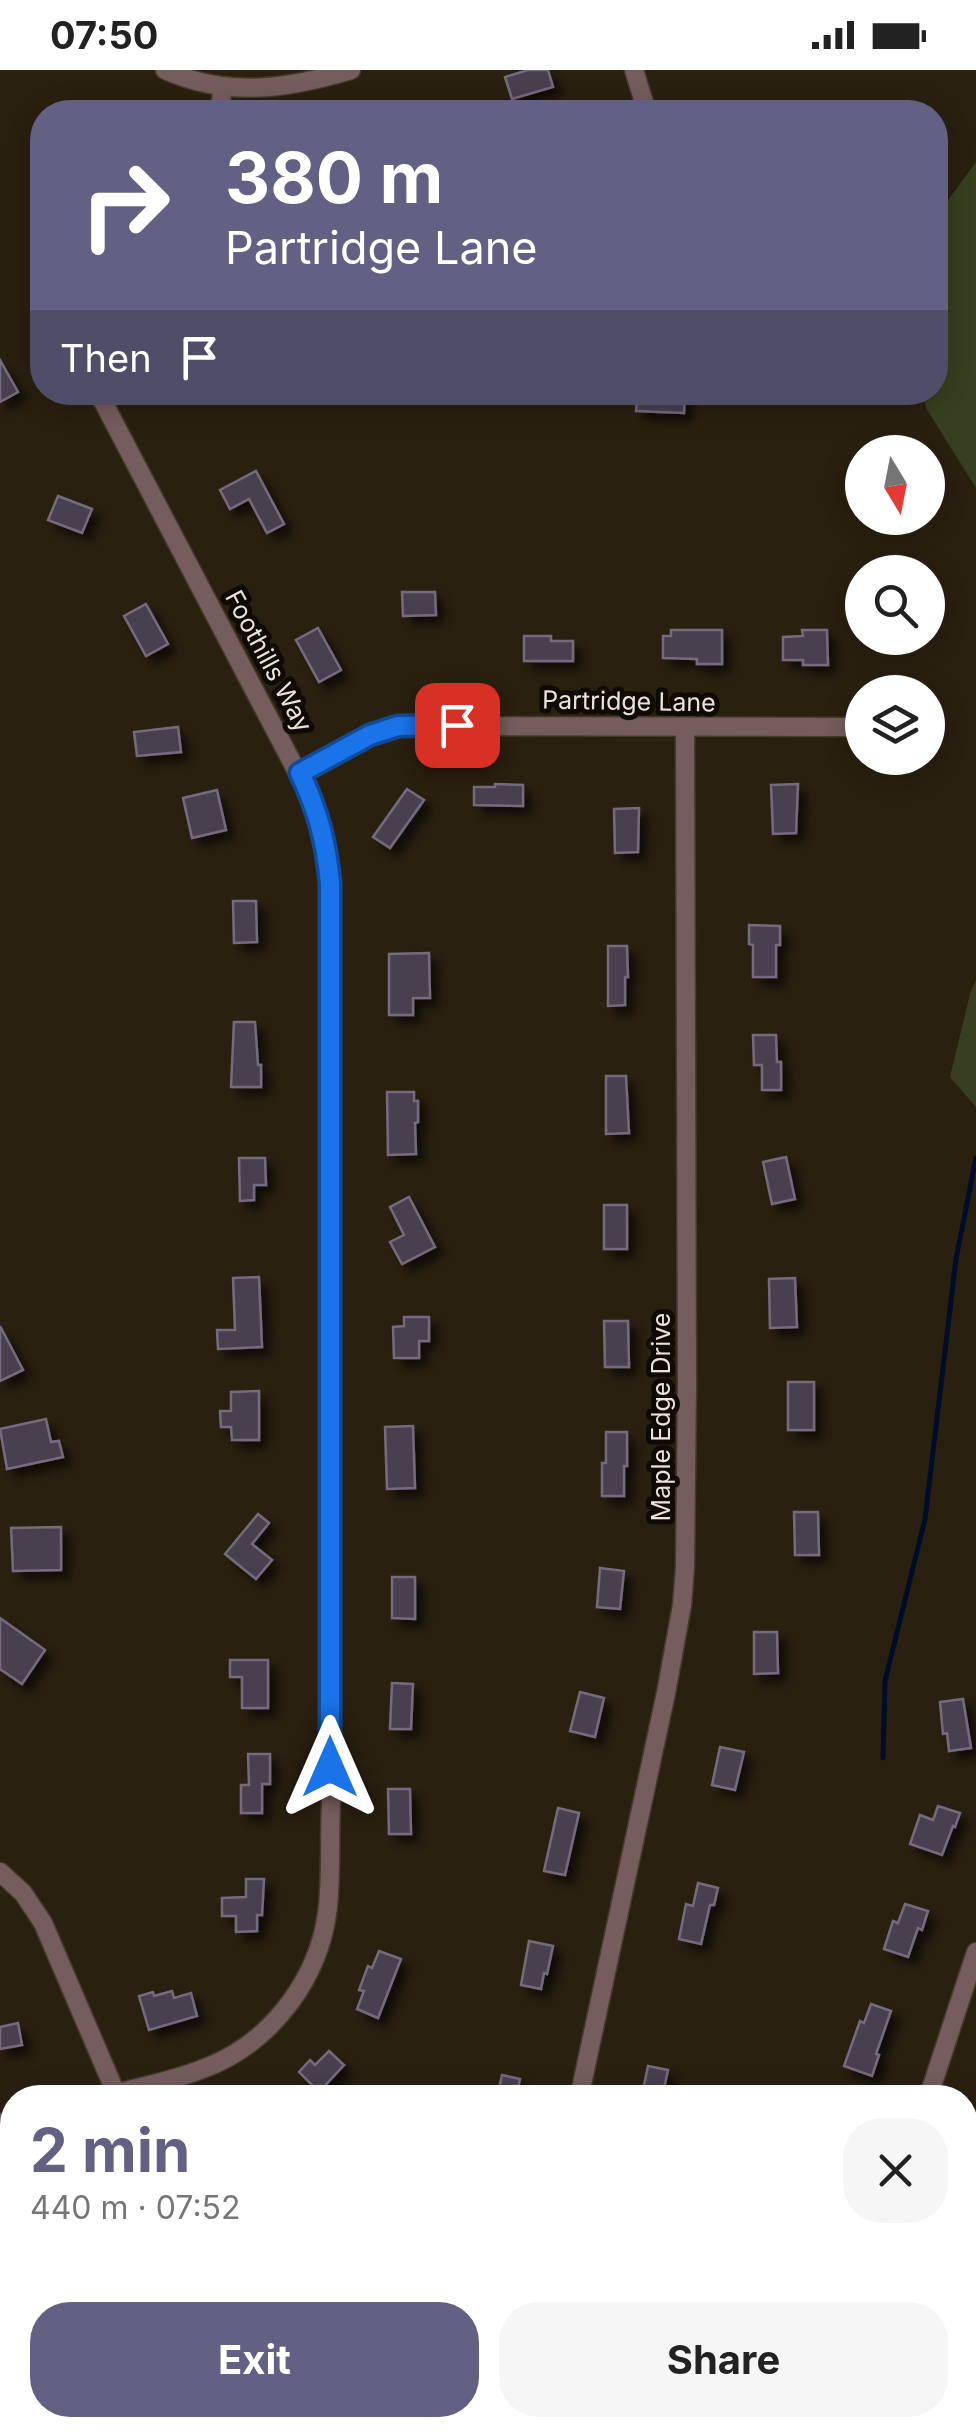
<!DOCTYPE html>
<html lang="en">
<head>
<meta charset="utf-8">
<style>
  :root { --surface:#fff; --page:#f6f6f6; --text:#222; --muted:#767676; --accent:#636183 }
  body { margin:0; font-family:Inter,sans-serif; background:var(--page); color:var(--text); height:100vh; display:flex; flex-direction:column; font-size:38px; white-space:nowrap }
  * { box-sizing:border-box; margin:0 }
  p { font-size:32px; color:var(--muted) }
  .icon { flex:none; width:55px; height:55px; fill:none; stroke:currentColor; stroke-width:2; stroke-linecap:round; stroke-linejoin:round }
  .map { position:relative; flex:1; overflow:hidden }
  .side { position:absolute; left:0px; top:2015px; width:978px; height:352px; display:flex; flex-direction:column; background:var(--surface); border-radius:40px 40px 0 0; box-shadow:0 5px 25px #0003 }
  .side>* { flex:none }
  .hud { position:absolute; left:30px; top:30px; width:918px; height:305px; border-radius:40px; box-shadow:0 5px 25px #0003; background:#636183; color:#fff; overflow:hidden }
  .needle { width:65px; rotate:170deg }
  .tools { position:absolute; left:845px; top:365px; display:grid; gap:20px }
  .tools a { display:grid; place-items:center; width:100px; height:100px; border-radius:50%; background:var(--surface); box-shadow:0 5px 25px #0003; font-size:50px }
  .pin { position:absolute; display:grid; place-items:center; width:85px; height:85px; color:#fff; margin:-42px; border-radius:20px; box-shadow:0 5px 15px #0006 }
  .me { position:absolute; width:110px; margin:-55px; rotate:0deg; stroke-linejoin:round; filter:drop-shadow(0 0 8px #0008) }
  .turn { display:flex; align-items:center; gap:35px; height:210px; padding:0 30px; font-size:45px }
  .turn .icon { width:130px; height:130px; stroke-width:2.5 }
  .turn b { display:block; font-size:70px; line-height:85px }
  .then { display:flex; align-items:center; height:95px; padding:0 30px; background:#0003; gap:20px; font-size:38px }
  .round { display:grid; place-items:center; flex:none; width:105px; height:105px; border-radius:40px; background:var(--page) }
  .summary { display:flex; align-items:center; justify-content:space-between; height:170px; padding:0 30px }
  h1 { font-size:60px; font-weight:700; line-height:75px; color:var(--accent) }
  .action { display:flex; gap:20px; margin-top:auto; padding:20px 30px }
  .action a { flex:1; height:115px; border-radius:40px; background:var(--accent); color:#fff; font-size:40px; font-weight:700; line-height:115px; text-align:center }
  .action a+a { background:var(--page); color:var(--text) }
  .status { display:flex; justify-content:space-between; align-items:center; height:70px; padding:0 50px; background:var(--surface); direction:ltr }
  .status svg { height:28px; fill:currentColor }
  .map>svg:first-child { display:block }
  .green { fill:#373f20 }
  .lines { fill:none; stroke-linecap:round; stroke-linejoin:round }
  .stream { stroke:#000c29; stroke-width:5 }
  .building { fill:#483f4f; stroke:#766b7e; stroke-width:2.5; filter:url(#shadow) }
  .street-casing { stroke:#453b2c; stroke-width:21 }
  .street { stroke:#755d5d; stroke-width:18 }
  .route-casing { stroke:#114b97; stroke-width:25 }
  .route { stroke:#1a73e8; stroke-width:18 }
  .labels { text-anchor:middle; stroke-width:10; stroke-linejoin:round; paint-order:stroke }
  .street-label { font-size:25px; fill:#eae3d9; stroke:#0f0a05 }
</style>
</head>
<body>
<div class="status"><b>07:50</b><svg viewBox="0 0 49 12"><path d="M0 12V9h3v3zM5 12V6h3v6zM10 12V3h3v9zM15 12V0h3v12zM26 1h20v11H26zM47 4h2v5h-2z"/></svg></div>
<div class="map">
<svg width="976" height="2366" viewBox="0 0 976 2366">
  <defs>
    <filter id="shadow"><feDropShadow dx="8" dy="8" stdDeviation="5" flood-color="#0009"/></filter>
  </defs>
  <rect width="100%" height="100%" fill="#2a2010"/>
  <g class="green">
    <polygon points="976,92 976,418 926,338 923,323 935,322 935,148"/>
    <polygon points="976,910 976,1037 950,1007 970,924"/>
  </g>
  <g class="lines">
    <polyline class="stream" points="883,1688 885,1611 925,1449 956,1189 976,1088"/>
  </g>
  <g class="building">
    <polygon points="528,0 548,0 553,17 512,29 505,7"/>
    <polygon points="0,290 18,322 0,332"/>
    <polygon points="638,322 685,322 684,343 636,341"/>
    <polygon points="256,401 284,454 267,463 249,429 230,439 220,420"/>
    <polygon points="58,426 92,439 82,463 48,450"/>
    <polygon points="402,522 435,522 436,545 403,546"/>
    <polygon points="146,534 168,574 146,586 124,546"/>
    <polygon points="318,558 341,600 319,612 296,570"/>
    <polygon points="671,560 722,560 722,594 697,594 697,589 663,588 663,566 671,566"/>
    <polygon points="802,560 827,560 828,595 803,595 803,590 783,590 783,567 803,566"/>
    <polygon points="524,566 551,566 551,571 573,571 573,591 524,591"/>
    <polygon points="178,657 181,682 137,686 134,662"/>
    <polygon points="495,714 523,715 523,736 474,735 474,717 495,717"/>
    <polygon points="798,714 796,763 773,764 771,715"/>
    <polygon points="407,719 424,730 390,778 373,767"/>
    <polygon points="217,720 226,760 192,768 183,728"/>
    <polygon points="639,738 638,782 615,783 614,739"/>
    <polygon points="233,831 256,831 257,872 234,873"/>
    <polygon points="749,855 780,856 780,875 776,875 776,907 753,907 753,875 749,874"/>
    <polygon points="608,876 627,876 628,907 625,907 625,935 608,936"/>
    <polygon points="429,883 430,928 413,928 413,945 389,945 389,884"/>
    <polygon points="234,952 255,952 258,995 261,995 261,1017 231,1017"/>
    <polygon points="753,965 776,965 777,992 781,992 781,1020 762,1020 762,995 754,995"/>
    <polygon points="606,1006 626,1006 629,1063 606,1064"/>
    <polygon points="387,1022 414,1022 414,1031 418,1031 418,1052 415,1053 416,1084 388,1085"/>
    <polygon points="786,1087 795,1129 772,1134 763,1092"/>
    <polygon points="239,1088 265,1088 266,1115 254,1115 254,1130 240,1131"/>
    <polygon points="409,1127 435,1177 402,1194 390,1172 404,1165 390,1137"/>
    <rect x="604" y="1135" width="23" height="44"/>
    <polygon points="259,1207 262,1277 218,1279 217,1260 235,1260 233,1208"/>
    <polygon points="795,1208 797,1257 770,1258 769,1209"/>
    <polygon points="404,1247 429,1247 429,1271 419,1271 419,1288 394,1288 393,1257 404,1256"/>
    <polygon points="604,1251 628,1251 629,1297 605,1297"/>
    <polygon points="0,1256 23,1300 0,1311"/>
    <rect x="788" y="1312" width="26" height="48"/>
    <polygon points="259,1321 259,1370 232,1370 231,1357 221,1357 220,1341 231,1341 231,1322"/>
    <polygon points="46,1349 51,1372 59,1371 63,1387 7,1399 0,1359"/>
    <polygon points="413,1356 415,1418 387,1419 385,1357"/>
    <polygon points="606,1362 627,1362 627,1396 624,1396 624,1426 602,1426 602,1393 606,1393"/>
    <polygon points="794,1442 818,1442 819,1485 795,1485"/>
    <polygon points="258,1444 269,1453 252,1474 272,1490 256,1509 225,1484"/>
    <polygon points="61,1457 61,1500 13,1501 11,1458"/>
    <polygon points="600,1498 624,1501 620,1539 597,1537"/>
    <polygon points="392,1507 415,1507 415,1549 392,1548"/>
    <polygon points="0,1548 45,1580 22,1614 0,1599"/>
    <polygon points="754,1562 777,1562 778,1603 754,1604"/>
    <polygon points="230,1590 268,1590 268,1638 242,1638 242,1607 230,1607"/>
    <polygon points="392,1613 413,1614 411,1659 390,1659"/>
    <polygon points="580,1622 604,1628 595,1667 570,1661"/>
    <polygon points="963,1629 971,1678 949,1681 947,1663 943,1664 940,1632"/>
    <polygon points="720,1677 744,1682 735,1720 712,1715"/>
    <polygon points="248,1684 270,1684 270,1714 262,1714 262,1743 241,1743 241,1715 249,1715"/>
    <polygon points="388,1719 410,1719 411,1764 389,1764"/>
    <polygon points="938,1736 960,1743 955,1757 953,1756 942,1785 910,1774 920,1745 933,1750"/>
    <polygon points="558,1738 579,1743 565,1805 544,1801"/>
    <polygon points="246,1809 264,1809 262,1845 257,1845 257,1861 236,1862 236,1846 222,1846 222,1828 246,1827"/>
    <polygon points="698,1813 718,1818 714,1835 710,1835 701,1874 679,1869 686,1834 693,1836"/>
    <polygon points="905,1834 928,1841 922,1860 918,1858 908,1887 884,1879 893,1851 898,1853"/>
    <polygon points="529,1871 553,1876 547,1904 544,1903 541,1919 521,1915"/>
    <polygon points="379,1881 401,1889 378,1948 357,1939 364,1921 359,1920 368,1896 372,1898"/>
    <polygon points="172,1921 174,1928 191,1923 197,1946 149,1960 139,1926 153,1922 154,1926"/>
    <polygon points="871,1934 891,1941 876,1984 879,1985 872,2006 844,1996 860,1951 864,1953"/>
    <polygon points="18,1953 22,1975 0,1979 0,1957"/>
    <polygon points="329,1981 344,1995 319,2022 299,2002 310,1990 315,1995"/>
    <polygon points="648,1996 668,2000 662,2028 645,2028 647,2021 643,2020"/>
    <polygon points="502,2005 520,2009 516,2028 497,2028"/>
  </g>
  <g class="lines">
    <defs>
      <g id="street">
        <path d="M165,0C228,28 287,19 351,0"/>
        <polyline points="634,0 647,42"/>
        <polyline points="219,42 223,18"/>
        <path d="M98,322L316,738L326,774L331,813V1735C329,1771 332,1808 327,1844C318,1907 275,1966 217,1993C180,2010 137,2017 98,2028"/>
        <polyline points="300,703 370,665 399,656 849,657"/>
        <polyline points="0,1802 23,1823 43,1853 118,2028"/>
        <polyline points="579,2028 666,1623 682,1535 685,1498 687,1315 685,657"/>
        <polyline points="928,2028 976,1882"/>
        <polyline points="0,2053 12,2050"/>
        <polyline points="965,2066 976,2070"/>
        <polyline points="199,2355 202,2366"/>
        <polyline points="555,2355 555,2366"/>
        <polyline points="891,2355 891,2366"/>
      </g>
    </defs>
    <use href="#street" class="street-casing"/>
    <use href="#street" class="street"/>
  </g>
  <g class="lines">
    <defs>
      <path id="route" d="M330,1697V813C326,771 318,741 300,703L370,665L398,656L457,655"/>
    </defs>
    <use href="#route" class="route-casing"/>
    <use href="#route" class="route"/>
  </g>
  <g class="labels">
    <g class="street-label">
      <text transform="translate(269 591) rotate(62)" y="9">Foothills Way</text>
      <text transform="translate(629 631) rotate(1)" y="9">Partridge Lane</text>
      <text transform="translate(661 1347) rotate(-90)" y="9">Maple Edge Drive</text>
    </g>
  </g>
</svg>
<div class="tools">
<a><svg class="needle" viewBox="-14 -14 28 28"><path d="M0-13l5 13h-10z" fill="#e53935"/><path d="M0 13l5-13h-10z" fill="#767676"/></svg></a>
<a><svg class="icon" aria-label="search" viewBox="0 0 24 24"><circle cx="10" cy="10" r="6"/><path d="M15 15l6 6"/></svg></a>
<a><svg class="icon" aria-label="layers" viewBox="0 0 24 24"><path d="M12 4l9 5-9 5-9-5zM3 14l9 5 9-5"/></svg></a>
</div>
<div class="pin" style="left:457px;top:655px;background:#d93025"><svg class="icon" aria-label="arrive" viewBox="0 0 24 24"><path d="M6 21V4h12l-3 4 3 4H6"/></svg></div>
<svg class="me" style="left:330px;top:1697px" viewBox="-20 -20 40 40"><path d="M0-17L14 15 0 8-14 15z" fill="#1a73e8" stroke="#fff" stroke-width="4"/></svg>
<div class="hud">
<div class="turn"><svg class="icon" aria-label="right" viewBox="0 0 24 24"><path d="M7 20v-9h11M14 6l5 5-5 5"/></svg><div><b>380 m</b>Partridge Lane</div></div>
<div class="then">Then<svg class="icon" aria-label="arrive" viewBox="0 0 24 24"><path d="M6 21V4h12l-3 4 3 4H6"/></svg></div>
</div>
<section class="side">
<div class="summary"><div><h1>2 min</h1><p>440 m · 07:52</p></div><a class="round"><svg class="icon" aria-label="close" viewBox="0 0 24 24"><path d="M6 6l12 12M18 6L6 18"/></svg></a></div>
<div class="action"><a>Exit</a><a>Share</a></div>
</section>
</div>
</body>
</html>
